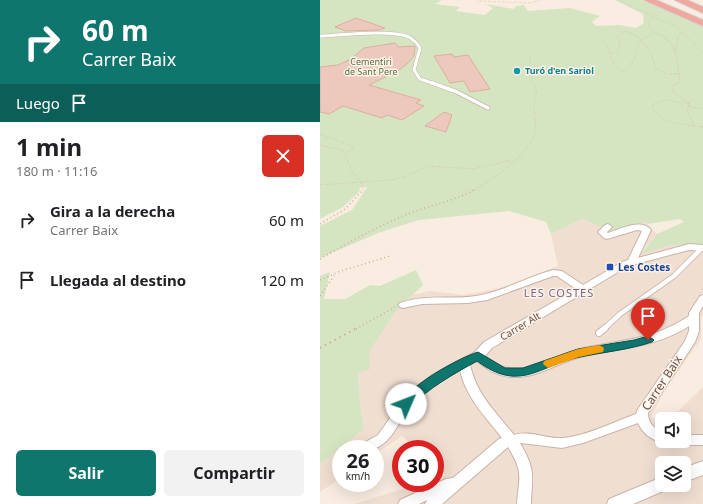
<!DOCTYPE html>
<html lang="es">
<head>
<meta charset="utf-8">
<style>
  :root { --surface:#fff; --page:#f2f2f2; --text:#202124; --muted:#757577; --accent:#0f766e }
  body { margin:0; font-family:"Noto Sans",sans-serif; background:var(--page); color:var(--text); height:100vh; display:flex; flex-direction:column; font-size:15px; white-space:nowrap }
  * { box-sizing:border-box; margin:0 }
  p { font-size:13px; color:var(--muted) }
  .icon { flex:none; width:22px; height:22px; fill:none; stroke:currentColor; stroke-width:2; stroke-linecap:round; stroke-linejoin:round }
  .map { position:relative; flex:1; overflow:hidden }
  .details { display:flex; flex-direction:column; background:var(--surface); width:320px }
  .details>* { flex:none }
  .hud { background:#0f766e; color:#fff; overflow:hidden }
  .tools { position:absolute; left:335px; top:412px; display:grid; gap:8px }
  .tools a { display:grid; place-items:center; width:36px; height:36px; border-radius:6px; background:var(--surface); box-shadow:0 4px 16px #0002; font-size:20px }
  .speed { position:absolute; left:12px; top:440px; display:flex; gap:8px; font-size:20px; font-weight:700; text-align:center }
  .speed>* { display:grid; place-content:center; width:52px; height:52px; border-radius:50%; background:var(--surface); box-shadow:0 4px 16px #0002; line-height:1 }
  .speed small { font-size:10px; font-weight:400 }
  .speed .limit { border:6px solid #d22; background:#fff; color:#111 }
  .pin { position:absolute; display:grid; place-items:center; width:34px; height:34px; color:#fff; margin:-41px -17px; border-radius:50% 50% 50% 0; rotate:-45deg; box-shadow:0 0 4px #0007 }
  .pin .icon { rotate:45deg }
  .me { position:absolute; width:44px; margin:-22px; rotate:46deg; stroke-linejoin:round; filter:drop-shadow(0 0 3px #0008) }
  .turn { display:flex; align-items:center; gap:14px; height:84px; padding:0 16px; font-size:18px }
  .turn .icon { width:52px; height:52px; stroke-width:2.5 }
  .turn b { display:block; font-size:28px; line-height:34px }
  .then { display:flex; align-items:center; height:38px; padding:0 16px; background:#0003; gap:8px; font-size:15px }
  .round { display:grid; place-items:center; flex:none; width:42px; height:42px; border-radius:6px; background:var(--page) }
  .headline { display:flex; align-items:center; justify-content:space-between; height:68px; padding:0 16px }
  h1 { font-size:24px; font-weight:700; line-height:30px }
  .action { display:flex; gap:8px; margin-top:auto; padding:8px 16px }
  .action a { flex:1; height:46px; border-radius:6px; background:var(--accent); color:#fff; font-size:16px; font-weight:700; line-height:46px; text-align:center }
  .action a+a { background:var(--page); color:var(--text) }
  ul { padding:0; list-style:none }
  li { display:flex; align-items:center; gap:12px; height:60px; padding:0 16px }
  li div { flex:1 }
  li b { display:block; font-size:15px }
  li em { font-style:normal }
  main { display:flex; flex:1; min-height:0 }
  .map>svg:first-child { display:block }
  .residential { fill:#f0ded1; fill-rule:evenodd }
  .green { fill:#d5e5c2 }
  .building { fill:#ecc9bc; stroke:#ddae9e }
  .lines { fill:none; stroke-linecap:round; stroke-linejoin:round }
  .service-far3-casing { stroke:#c9b4aa; stroke-width:4 }
  .service-far2-casing { stroke:#c9b4aa; stroke-width:5 }
  .service-far1-casing { stroke:#c9b4aa; stroke-width:6 }
  .service-casing { stroke:#c9b4aa; stroke-width:8 }
  .minor-casing { stroke:#c9b4aa; stroke-width:2 }
  .tertiary-casing { stroke:#c9b4aa; stroke-width:2 }
  .motorway-casing { stroke:#d6cfcd; stroke-width:2 }
  .path-far2 { stroke:#d0ac9f; stroke-width:1; stroke-dasharray:0.5 2; stroke-linecap:butt }
  .path-far1 { stroke:#d0ac9f; stroke-width:1.5; stroke-dasharray:1 3; stroke-linecap:butt }
  .path { stroke:#d0ac9f; stroke-width:2; stroke-dasharray:1.5 4; stroke-linecap:butt }
  .service-far3 { stroke:#fff; stroke-width:3 }
  .service-far2 { stroke:#fff; stroke-width:3.5 }
  .service-far1 { stroke:#fff; stroke-width:4.5 }
  .service { stroke:#fff; stroke-width:6 }
  .minor { fill:#fff; fill-rule:evenodd }
  .tertiary { fill:#fff; fill-rule:evenodd }
  .motorway { fill:#efa89d; fill-rule:evenodd }
  .route { fill:#0f766e; stroke:#0a4d48 }
  .slow { fill:#f59e0b }
  .culture-dot { fill:#0f9aa8; stroke:#fdf2e7; stroke-width:1.5 }
  .transit-dot { fill:#1a4fb4; stroke:#fdf2e7; stroke-width:1.5 }
  .labels { text-anchor:middle; stroke-width:3; stroke-linejoin:round; paint-order:stroke }
  .far-park-label { font-size:9px; fill:#587344; stroke:#fdf2e7 }
  .far-culture-label { font-size:9px; font-weight:bold; fill:#0d838f; stroke:#fdf2e7; text-anchor:start }
  .transit-label { font-size:10px; font-weight:bold; fill:#164399; stroke:#fdf2e7; text-anchor:start }
  .street-label { font-size:10px; fill:#6e534b; stroke:#fdf2e7 }
  .neighbourhood-label { font-size:11px; letter-spacing:1px; fill:#79638b; stroke:#fdf2e7 }
  .near-street-label { font-size:12px; fill:#6e534b; stroke:#fdf2e7 }
</style>
</head>
<body>
<main>
<section class="details">
<div class="hud">
<div class="turn"><svg class="icon" aria-label="right" viewBox="0 0 24 24"><path d="M7 20v-9h11M14 6l5 5-5 5"/></svg><div><b>60 m</b>Carrer Baix</div></div>
<div class="then">Luego<svg class="icon" aria-label="arrive" viewBox="0 0 24 24"><path d="M6 21V4h12l-3 4 3 4H6"/></svg></div>
</div>
<div class="headline"><div><h1>1 min</h1><p>180 m · 11:16</p></div><a class="round" style="background:#d93025;color:#fff"><svg class="icon" aria-label="close" viewBox="0 0 24 24"><path d="M6 6l12 12M18 6L6 18"/></svg></a></div>
<ul>
<li><svg class="icon" aria-label="right" viewBox="0 0 24 24"><path d="M7 20v-9h11M14 6l5 5-5 5"/></svg><div><b>Gira a la derecha</b><p>Carrer Baix</p></div><em>60 m</em></li>
<li><svg class="icon" aria-label="arrive" viewBox="0 0 24 24"><path d="M6 21V4h12l-3 4 3 4H6"/></svg><div><b>Llegada al destino</b></div><em>120 m</em></li>
</ul>
<div class="action"><a>Salir</a><a>Compartir</a></div>
</section>
<div class="map">
<svg width="383" height="504" viewBox="0 0 383 504">
  <rect width="100%" height="100%" fill="#f9ede1"/>
  <path class="residential" d="M262,219L292,231L325,222L337,234L321,253L350,245L383,244V315L381,317V339L345,390L331,416L342,427V441H364V419H350L383,387V504H34L102,483H115V479L125,475L115,465V449H97L82,436L55,454V449H21V478L0,492V464L44,429L40,404L38,373L49,352L75,312L93,295L110,291L144,295L180,288L238,266L231,234ZM342,463H364V485H342Z"/>
  <g class="green">
    <polygon points="0,0 122,0 115,4 140,7 136,11 165,15 173,8 165,4 194,9 196,6 204,5 208,11 250,8 280,16 272,22 276,26 299,25 316,28 324,23 323,14 295,0 321,0 383,26 383,244 350,245 321,254 337,234 364,222 360,219 327,224 325,222 292,231 262,219 231,234 226,222 189,211 99,220 58,233 0,258 0,226 32,210 47,187 39,188 40,191 23,207 0,219"/>
    <polygon points="96,270 103,285 75,312 49,352 50,369 38,373 40,404 44,429 0,464 0,276 10,272 4,299 25,299 50,285 60,286"/>
  </g>
  <g class="building">
    <polygon points="36,18 65,28 60,30 26,31 15,27"/>
    <polygon points="75,43 78,47 95,46 94,56 87,64 78,71 49,85 101,100 96,103 104,106 82,120 67,115 62,118 23,106 9,114 0,112 0,67 18,65 31,59 44,48"/>
    <polygon points="132,54 134,57 148,55 170,89 150,92 144,81 130,83 114,56"/>
    <polygon points="124,112 132,115 126,132 105,126"/>
  </g>
  <g class="lines">
    <defs>
      <path id="service-far3" d="M0,36C22,35 70,29 89,37C94,40 97,43 100,48L94,70L100,79L115,84"/>
      <polyline id="service-far2" points="112,83 137,92 168,108"/>
      <polyline id="service-far1" points="284,329 300,314 354,276 382,248"/>
      <polyline id="service" points="279,333 285,328"/>
      <g id="minor">
        <path d="M288,224L292,227L287,232L288,233C301,229 321,218 331,230L318,258L369,244L383,245V251L369,250L308,266L172,348L165,356C174,363 183,369 195,369C216,369 236,356 256,350C299,339 330,342 369,316V313L380,296L383,295V306L379,313V331L375,342L328,413C328,423 334,428 342,433V441L346,442L342,443C331,439 323,434 318,423L263,443L242,448L201,443H200C216,470 212,475 211,504H197C199,476 204,473 188,447L122,504H105L107,500L99,504H78L80,500L126,479L133,478L179,439L182,438C166,417 146,398 140,370C122,380 105,391 91,407C79,420 73,441 56,448C51,450 43,449 38,449L40,445L58,435L82,401L95,388L112,375L154,353L164,342L256,289L237,276H233L167,300L148,303L102,304L83,308L80,307L78,305L80,303C107,294 129,300 156,296C183,292 207,277 233,270L242,271L263,285L302,262L308,260L322,231L317,230L287,239L284,238L278,232L285,225ZM369,326V331L365,341L318,409L316,414C294,422 266,436 243,438C226,439 210,430 194,435C175,411 157,395 150,365L157,361C167,370 180,377 193,377C216,378 236,364 257,358C295,348 336,348 369,326Z"/>
        <polygon points="364,435 383,435 383,445 364,445 360,444 358,441 364,441"/>
      </g>
      <g id="tertiary">
        <polygon points="383,461 383,475 364,482 364,468"/>
        <polygon points="342,477 342,485 349,485 348,489 313,504 287,504 289,499"/>
      </g>
      <g id="motorway">
        <polygon points="324,0 336,0 383,20 383,26"/>
        <polygon points="355,0 367,0 383,7 383,13"/>
      </g>
    </defs>
    <use href="#service-far3" class="service-far3-casing"/>
    <use href="#service-far2" class="service-far2-casing"/>
    <use href="#service-far1" class="service-far1-casing"/>
    <use href="#service" class="service-casing"/>
    <use href="#minor" class="minor-casing"/>
    <use href="#tertiary" class="tertiary-casing"/>
    <use href="#motorway" class="motorway-casing"/>
    <g class="path-far2">
      <polyline points="298,0 358,28 383,53"/>
      <polyline points="158,1 210,3 221,0"/>
      <path d="M285,43C292,52 291,64 300,71L308,70L314,59L319,42L333,33"/>
      <polyline points="355,52 358,38 362,31"/>
      <path d="M292,54L299,50L300,43L297,37L305,31C325,37 331,51 336,69L347,74H359C357,61 356,44 344,37C337,33 333,33 328,27L331,16"/>
      <polyline points="359,74 360,82 352,86 353,92 369,104 367,110 374,126 383,127"/>
      <path d="M369,104L346,100L333,104L332,108C342,124 357,123 374,126"/>
      <polyline points="368,106 383,109"/>
      <polyline points="0,134 34,147 26,155"/>
      <polyline points="0,145 23,150 33,173 42,182 43,191"/>
      <polyline points="0,185 70,180 84,177 108,166 154,169 191,160"/>
      <path d="M152,191C171,181 212,153 215,130C217,117 211,105 217,91L211,79L213,71L210,67V57"/>
    </g>
    <g class="path-far1">
      <polyline points="0,224 24,210 43,190"/>
      <path d="M0,259C29,242 59,226 90,213C112,205 134,201 154,190"/>
      <polyline points="0,280 18,272 70,256"/>
      <polyline points="0,296 16,273"/>
      <polyline points="36,329 75,307"/>
    </g>
    <polyline class="path" points="0,348 37,328"/>
    <use href="#service-far3" class="service-far3"/>
    <use href="#service-far2" class="service-far2"/>
    <use href="#service-far1" class="service-far1"/>
    <use href="#service" class="service"/>
    <use href="#minor" class="minor"/>
    <use href="#tertiary" class="tertiary"/>
    <use href="#motorway" class="motorway"/>
  </g>
  <path class="route" d="M328,336L334,340L332,342C308,350 284,352 260,357C218,366 200,393 157,361C132,375 110,387 90,407H82L80,404C89,386 138,358 158,352L185,368H203L258,349L314,340Z"/>
  <polygon class="slow" points="279,345 283,347 284,349 283,352 259,357 228,368 223,364 224,361 258,349"/>
  <circle class="culture-dot" cx="197" cy="71" r="4"/>
  <rect class="transit-dot" x="286" y="263" width="8" height="8" rx="2"/>
  <g class="labels">
    <g class="far-park-label">
      <text x="51" y="65">Cementiri<tspan x="51" dy="10">de Sant Pere</tspan></text>
    </g>
    <g class="far-culture-label">
      <text x="205" y="74">Turó d'en Sariol</text>
    </g>
    <g class="transit-label">
      <text x="298" y="271">Les Costes</text>
    </g>
    <g class="street-label">
      <text transform="translate(200 326) rotate(-31)" y="4">Carrer Alt</text>
    </g>
    <g class="neighbourhood-label">
      <text x="239" y="297">LES COSTES</text>
    </g>
    <g class="near-street-label">
      <text transform="translate(342 383) rotate(-57)" y="4">Carrer Baix</text>
    </g>
  </g>
</svg>
<div class="tools">
<a><svg class="icon" aria-label="sound" viewBox="0 0 24 24"><path d="M4 9h4l5-4v14l-5-4H4zM17 9q2 3 0 6"/></svg></a>
<a><svg class="icon" aria-label="layers" viewBox="0 0 24 24"><path d="M12 4l9 5-9 5-9-5zM3 14l9 5 9-5"/></svg></a>
</div>
<div class="speed"><div>26<small>km/h</small></div><div class="limit">30</div></div>
<div class="pin" style="left:328px;top:340px;background:#d93025"><svg class="icon" aria-label="arrive" viewBox="0 0 24 24"><path d="M6 21V4h12l-3 4 3 4H6"/></svg></div>
<svg class="me" style="left:86px;top:404px" viewBox="-20 -20 40 40"><circle r="19" fill="#fff"/><path d="M0-13L10 11 0 6-10 11z" fill="#0f766e"/></svg>
</div>
</main>
</body>
</html>
